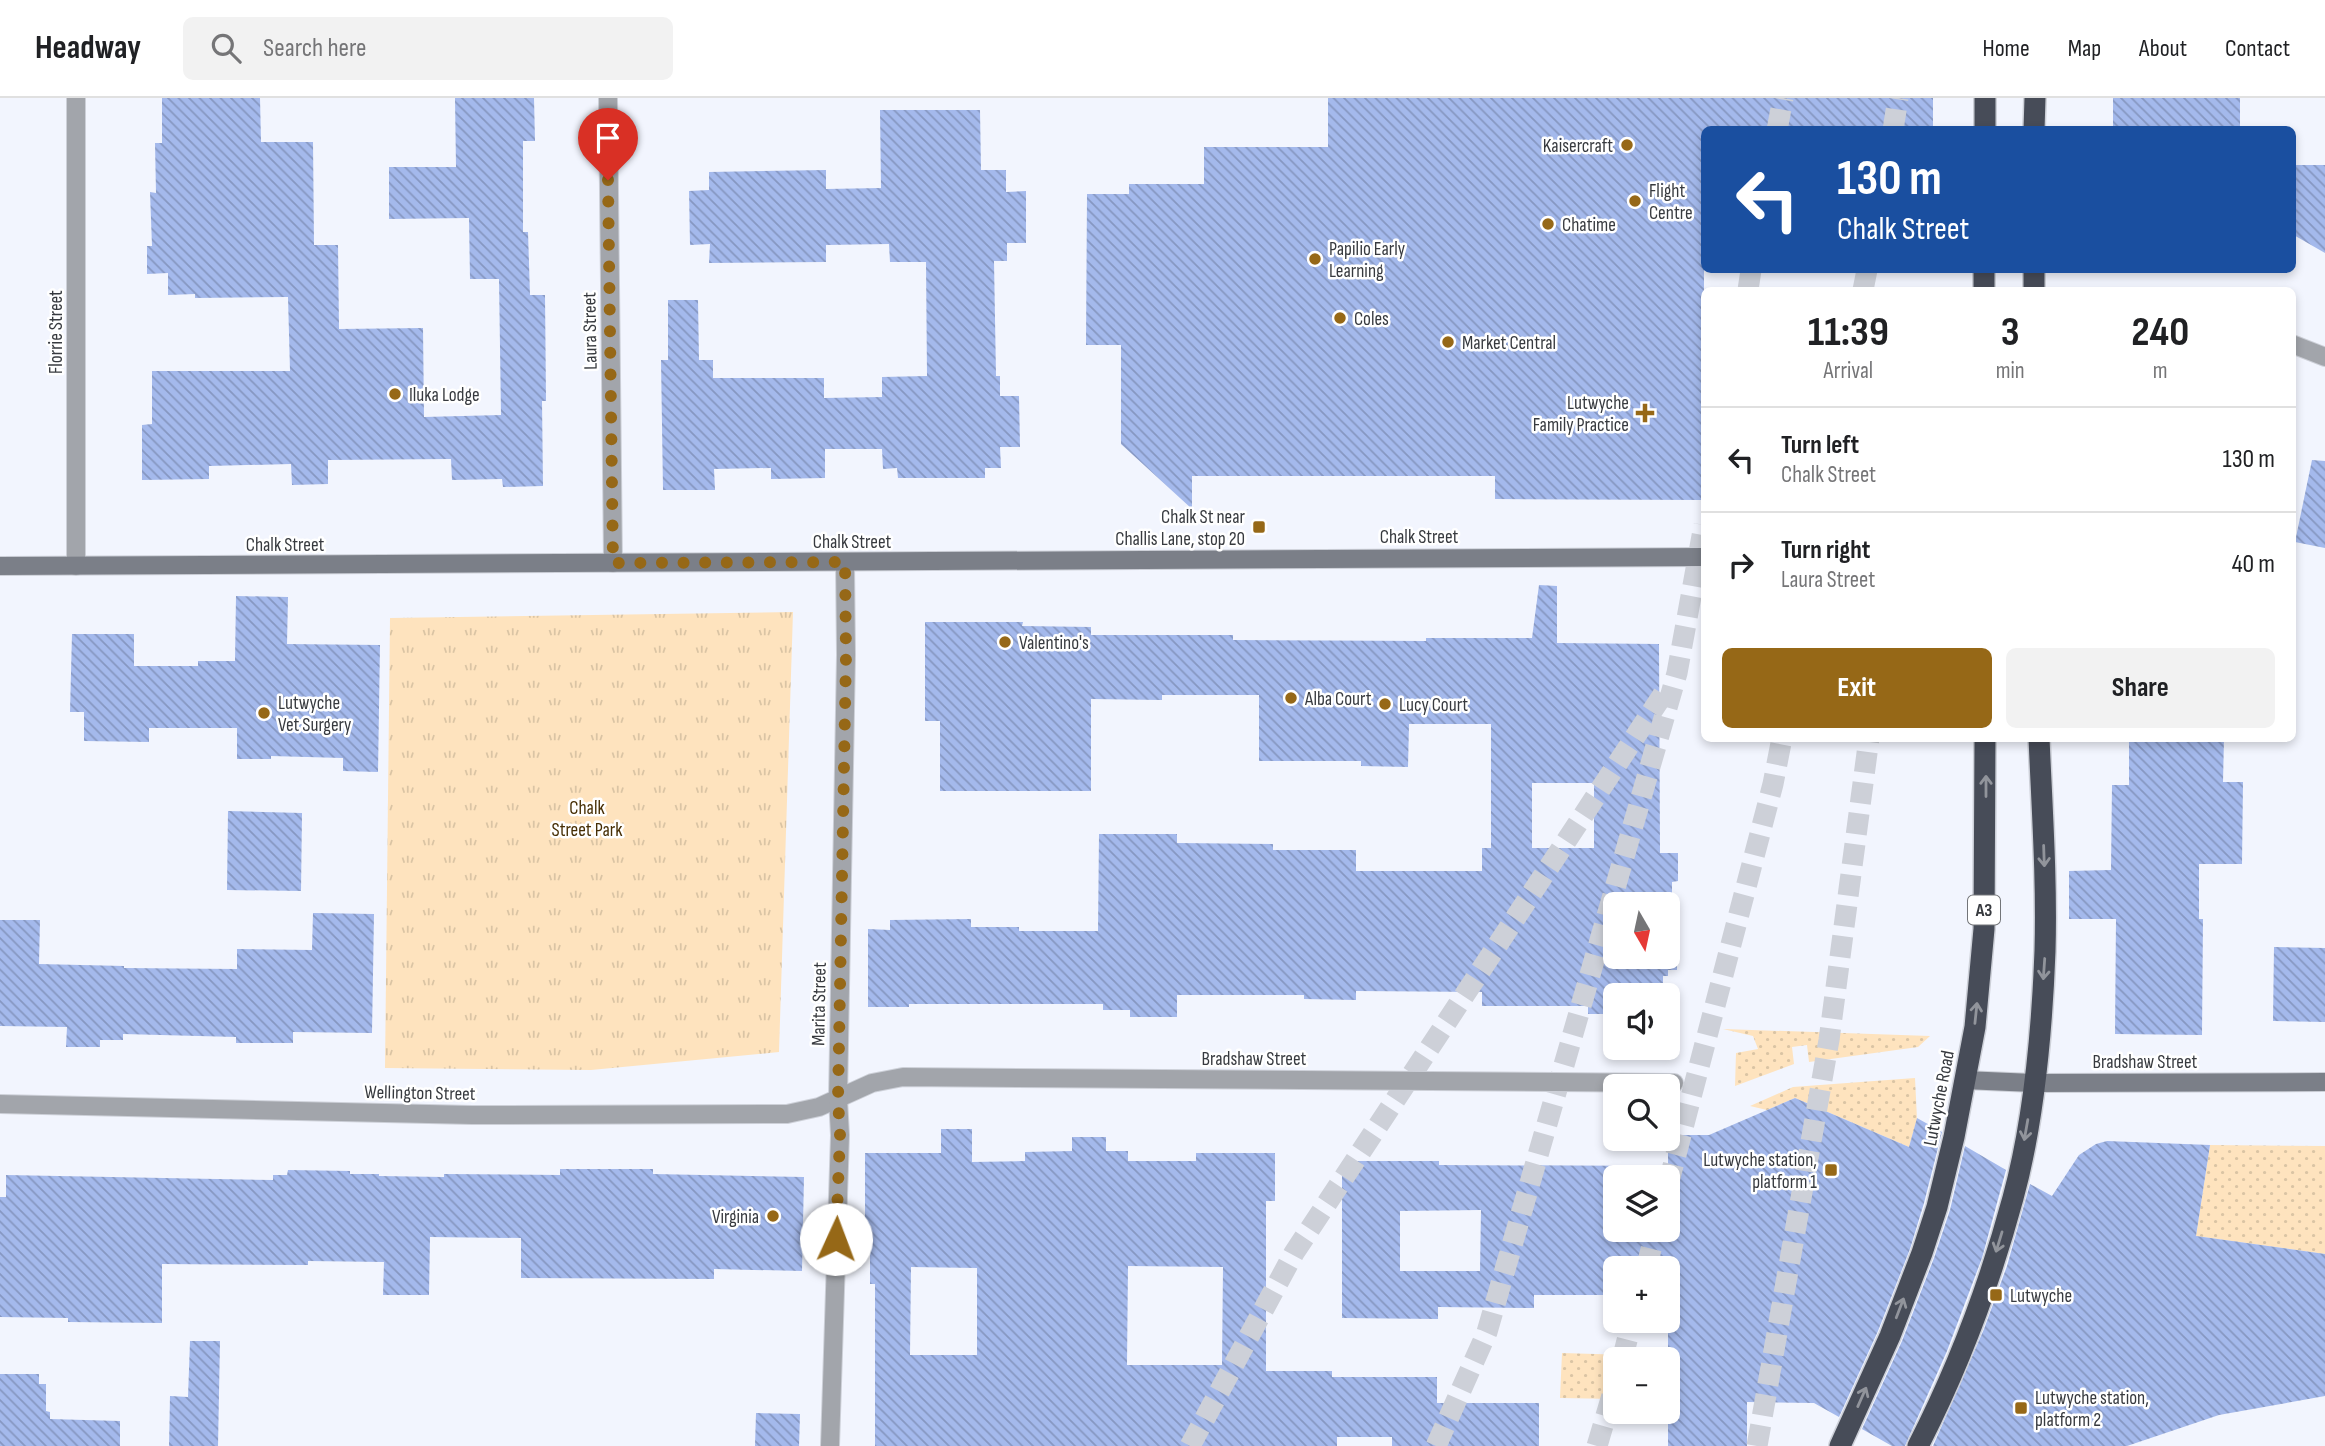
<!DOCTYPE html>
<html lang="en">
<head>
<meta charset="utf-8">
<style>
  :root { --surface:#fff; --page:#f2f2f2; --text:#202124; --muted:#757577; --line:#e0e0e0; --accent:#966817 }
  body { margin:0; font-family:"Sofia Sans Condensed",sans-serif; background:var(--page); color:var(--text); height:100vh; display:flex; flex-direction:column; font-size:26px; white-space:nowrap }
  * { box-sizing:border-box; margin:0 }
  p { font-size:23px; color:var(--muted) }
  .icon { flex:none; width:38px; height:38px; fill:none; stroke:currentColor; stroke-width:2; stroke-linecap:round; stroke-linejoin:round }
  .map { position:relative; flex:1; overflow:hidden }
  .panel { position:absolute; left:1701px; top:189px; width:595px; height:455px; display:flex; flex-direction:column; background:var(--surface); border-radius:10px; box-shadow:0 4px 10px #0003 }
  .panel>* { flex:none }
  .guide { position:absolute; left:1701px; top:28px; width:595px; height:147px; border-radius:10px; box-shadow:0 4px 10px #0003; background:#1a4fa0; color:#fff; overflow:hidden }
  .needle { width:46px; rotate:171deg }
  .buttons { position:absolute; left:1603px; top:794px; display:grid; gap:14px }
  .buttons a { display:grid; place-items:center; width:77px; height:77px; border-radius:10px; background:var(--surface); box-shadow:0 4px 10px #0003; font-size:35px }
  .pin { position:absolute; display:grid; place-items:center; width:60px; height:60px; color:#fff; margin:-72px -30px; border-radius:50% 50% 50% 0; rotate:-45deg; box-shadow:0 0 7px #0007 }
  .pin .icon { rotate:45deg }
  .me { position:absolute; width:77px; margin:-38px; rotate:2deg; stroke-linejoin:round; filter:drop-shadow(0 0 5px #0008) }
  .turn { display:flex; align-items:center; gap:24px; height:147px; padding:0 21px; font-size:32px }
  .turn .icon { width:91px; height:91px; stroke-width:2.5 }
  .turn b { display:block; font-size:49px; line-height:60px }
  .eta { display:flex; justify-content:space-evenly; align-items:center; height:119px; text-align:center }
  .eta b { font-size:42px; font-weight:700; line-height:49px }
  .button { display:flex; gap:14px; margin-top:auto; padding:14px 21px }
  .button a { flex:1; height:80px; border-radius:10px; background:var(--accent); color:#fff; font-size:28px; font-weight:700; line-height:80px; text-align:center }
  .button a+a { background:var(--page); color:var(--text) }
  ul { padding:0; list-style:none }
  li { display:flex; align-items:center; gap:21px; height:105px; padding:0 21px; border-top:2px solid var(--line) }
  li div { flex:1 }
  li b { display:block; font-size:26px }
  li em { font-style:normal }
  header { display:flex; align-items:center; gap:42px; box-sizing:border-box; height:98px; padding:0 35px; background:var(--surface); border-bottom:2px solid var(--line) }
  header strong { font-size:33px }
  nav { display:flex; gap:38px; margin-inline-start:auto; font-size:24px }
  .search { width:490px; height:63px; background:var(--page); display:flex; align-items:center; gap:18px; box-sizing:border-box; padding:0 24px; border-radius:10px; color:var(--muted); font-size:26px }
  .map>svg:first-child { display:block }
  .grass { fill:url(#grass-dots) }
  .park { fill:url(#park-tufts) }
  .building { fill:url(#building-back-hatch); fill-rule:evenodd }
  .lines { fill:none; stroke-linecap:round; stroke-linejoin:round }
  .highway-tunnel { stroke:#cdd0d8; stroke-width:21; stroke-dasharray:21 10; stroke-linecap:butt }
  .street-casing { stroke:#cdd0d8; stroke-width:20 }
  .secondary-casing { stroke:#cdd0d8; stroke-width:20 }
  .highway-casing { stroke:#cdd0d8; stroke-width:24 }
  .street { stroke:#a2a5ab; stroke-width:18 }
  .secondary { stroke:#7b7f88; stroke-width:18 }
  .highway { stroke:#474c58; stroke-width:21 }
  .oneway { stroke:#91949b }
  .route { stroke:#966817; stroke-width:12; stroke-dasharray:0 21.6 }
  .poi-dot { fill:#966817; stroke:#fff; stroke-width:2.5 }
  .labels { text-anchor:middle; stroke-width:5; stroke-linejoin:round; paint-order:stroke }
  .shield { fill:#fff; stroke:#737579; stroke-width:2 }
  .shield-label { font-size:18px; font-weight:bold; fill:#373a3f }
  .poi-label { font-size:19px; fill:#373a3f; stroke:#fff; text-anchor:start }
  .street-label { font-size:19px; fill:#373a3f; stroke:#fff }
  .park-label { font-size:19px; fill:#462e04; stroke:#fff }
</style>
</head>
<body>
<header>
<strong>Headway</strong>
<div class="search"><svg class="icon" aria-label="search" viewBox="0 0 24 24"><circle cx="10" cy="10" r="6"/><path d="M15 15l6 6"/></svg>Search here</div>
<nav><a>Home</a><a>Map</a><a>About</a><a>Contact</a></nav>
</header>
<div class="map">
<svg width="2325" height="1348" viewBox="0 0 2325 1348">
  <defs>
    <pattern id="grass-dots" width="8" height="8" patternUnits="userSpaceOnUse" patternTransform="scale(1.75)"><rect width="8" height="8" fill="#fee3be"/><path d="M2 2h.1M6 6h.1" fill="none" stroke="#dac4a4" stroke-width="1.8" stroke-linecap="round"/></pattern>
    <pattern id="park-tufts" width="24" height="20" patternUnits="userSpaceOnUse" patternTransform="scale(1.75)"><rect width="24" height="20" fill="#fee3be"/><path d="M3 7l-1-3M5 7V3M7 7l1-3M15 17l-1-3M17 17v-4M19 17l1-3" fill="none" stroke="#dac4a4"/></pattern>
    <pattern id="building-back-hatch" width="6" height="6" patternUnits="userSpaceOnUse" patternTransform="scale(1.75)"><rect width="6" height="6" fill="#a4b9ec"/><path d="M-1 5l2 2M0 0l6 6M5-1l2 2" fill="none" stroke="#8697c1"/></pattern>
  </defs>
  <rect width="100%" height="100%" fill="#f2f5fe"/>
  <g class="grass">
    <polygon points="1723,931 1930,938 1918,949 1809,964 1807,947 1792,949 1794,966 1735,988 1736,955 1758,951 1753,938"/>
    <polygon points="1915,980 1917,1021 1909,1049 1795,1000 1767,1012 1750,1008 1793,989"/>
    <polygon points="2210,1047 2325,1048 2325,1156 2196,1138"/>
    <polygon points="1562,1255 1662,1258 1662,1262 1615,1262 1615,1301 1560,1300"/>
  </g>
  <polygon class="park" points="793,514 779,954 591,972 385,970 390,520"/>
  <g class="building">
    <polygon points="162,0 260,0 261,44 313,44 314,147 338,147 339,231 423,230 424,319 501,317 499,181 470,181 469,120 389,121 389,69 456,69 455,0 534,0 535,43 523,43 523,134 528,134 530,197 545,197 546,303 542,303 543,388 503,389 502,381 452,382 451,361 328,362 328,386 292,387 291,366 209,368 209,381 142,382 142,327 152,326 152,273 290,273 288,199 195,200 195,196 168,197 168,175 147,176 147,148 152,148 150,94 156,95 155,45 162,45"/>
    <polygon points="1328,0 1933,0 1933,32 1704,32 1704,402 1495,401 1495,378 1192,378 1192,411 1121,346 1121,247 1086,247 1087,96 1129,96 1129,86 1204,86 1204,49 1328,49"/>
    <rect x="2113" y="0" width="127" height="32"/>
    <polygon points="880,12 980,12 981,72 1006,72 1006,94 1026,93 1026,145 1007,145 1007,163 994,163 996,278 1000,278 1000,298 1019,298 1020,349 1000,349 1001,370 985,370 985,380 898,380 897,370 883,371 882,351 825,351 825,380 771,381 771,370 714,371 715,392 663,392 661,262 668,262 668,202 698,202 699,262 713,262 713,280 824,280 824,300 882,299 882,279 927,278 926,164 890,164 889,146 826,147 826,164 709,165 710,146 690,147 689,93 709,92 709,74 826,72 826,91 881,90"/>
    <polygon points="2292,67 2325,67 2325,155 2292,136"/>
    <polygon points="2312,362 2325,363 2325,450 2295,444"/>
    <path d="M1539,487L1557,488V545L1659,546L1660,755H1678V783L1672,784V840H1677V872H1668V878H1663V898H1615V916H1588V908H1482V894L1356,893V902L1304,901V897H1177V919H1130V912H1103V906H909V909H868V831L890,832V822L971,821V829H1019V833H1098L1099,736H1177V745L1273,746V752H1356V773H1482V750H1491V626H1409L1408,669L1361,668V663H1259V597H1162V602L1091,601V693H940V623H925V524H1023L1022,528L1091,529V537H1233V542L1426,543V540H1532ZM1532,685H1594V750H1532ZM1615,807H1668V859H1615Z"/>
    <polygon points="236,498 288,499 287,546 380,547 378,674 343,673 343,660 271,658 271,661 237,661 237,630 149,630 149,644 84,643 84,614 70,614 72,536 134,536 134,568 198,568 198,563 235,563"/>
    <polygon points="2129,640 2224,640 2223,684 2243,684 2242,766 2199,766 2199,821 2203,821 2202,937 2115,936 2116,821 2069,821 2069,773 2111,772 2112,687 2129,687"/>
    <polygon points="228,713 302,715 301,793 227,792"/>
    <polygon points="313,815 374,816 372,935 293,934 293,945 236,945 236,939 123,936 123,942 100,942 100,949 66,949 67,929 0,928 0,822 40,822 39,866 124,868 124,870 237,871 237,851 312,852"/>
    <polygon points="2274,849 2325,850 2325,924 2273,923"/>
    <path d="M1795,1000L1909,1049L1917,1020L1942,1034L1924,1105L1910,1151L1878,1233L1839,1319L1814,1305L1747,1304V1348H1668V1171H1615V1197H1534V1210L1438,1209V1221L1342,1220V1063H1439V1067L1668,1068V1037H1709ZM1615,1080H1668V1132H1615ZM1481,1112L1480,1173H1400V1113Z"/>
    <path d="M941,1031H972V1064L1025,1063V1054L1072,1053V1039H1106V1053H1128V1063H1196V1055H1275V1103H1266V1273H1332V1279H1437V1305H1539V1348H1392V1339H1337V1348H875V1186H870V1138H865V1055H941ZM1128,1168L1223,1169L1222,1267H1127ZM911,1169L977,1170V1257H910Z"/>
    <polygon points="2107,1043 2210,1047 2196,1138 2325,1156 2325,1298 2219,1317 2127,1348 1933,1348 1984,1231 2007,1168 2030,1086 2052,1098 2079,1057 2096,1046"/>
    <polygon points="1965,1048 2006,1072 1982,1160 1947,1253 1905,1348 1892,1348 1862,1331 1902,1243 1934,1160 1950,1112"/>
    <polygon points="560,1071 653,1071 653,1076 804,1079 802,1173 714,1171 714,1181 521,1180 521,1140 430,1139 429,1197 383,1197 384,1164 308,1163 308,1167 162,1166 162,1225 68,1224 68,1220 0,1219 0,1099 6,1099 6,1077 273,1082 273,1077 287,1077 288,1072 350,1073 350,1076 379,1076 379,1078 444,1079 444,1076 560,1077"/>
    <polygon points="190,1243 220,1243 218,1348 169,1348 170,1298 188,1299"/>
    <polygon points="0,1276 39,1276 39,1286 46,1286 46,1313 50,1314 50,1321 120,1323 120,1348 0,1348"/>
    <polygon points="756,1315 800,1316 799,1348 755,1348"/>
  </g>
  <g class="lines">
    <g class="highway-tunnel">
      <polyline points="1777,32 1783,0"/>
      <polyline points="1893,32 1898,0"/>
      <polyline points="1748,192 1751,172"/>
      <polyline points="1863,192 1867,172"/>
      <polyline points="1668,1087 1773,686 1782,640"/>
      <polyline points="1646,1171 1656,1132"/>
      <polyline points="1622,1262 1632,1223"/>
      <polyline points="1190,1348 1294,1155 1666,592"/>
      <polyline points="1436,1348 1487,1234 1677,575 1704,427"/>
      <polyline points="1597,1348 1615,1287"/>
      <polyline points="1757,1348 1829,942 1869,640"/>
    </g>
    <defs>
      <g id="street">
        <polyline points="76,0 76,468"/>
        <polyline points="608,0 613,465"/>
        <polyline points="2292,246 2325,259"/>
        <polyline points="0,1006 472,1017 787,1016 819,1009 872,985 903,979 1674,985"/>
        <polyline points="830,1348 840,1037 838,1001 846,557 845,464"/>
      </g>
      <g id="secondary">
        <polyline points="0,468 1704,459"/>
        <polyline points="1964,982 2033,985 2325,984"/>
      </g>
      <g id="highway">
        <polyline points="1985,32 1985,0"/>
        <polyline points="2034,32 2035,0"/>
        <polyline points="1984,172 1984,192"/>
        <polyline points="2034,192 2034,172"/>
        <polyline points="1840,1348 1890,1238 1922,1155 1937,1109 1954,1039 1975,929 1984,831 1985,640"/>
        <path d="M1918,1348C1958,1270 1990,1185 2013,1100C2034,1023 2042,933 2045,853C2047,782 2042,711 2039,640"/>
      </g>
    </defs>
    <use href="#street" class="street-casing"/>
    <use href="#secondary" class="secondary-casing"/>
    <use href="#highway" class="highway-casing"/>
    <use href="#street" class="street"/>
    <use href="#secondary" class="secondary"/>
    <use href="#highway" class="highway"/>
  </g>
  <defs><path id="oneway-shaft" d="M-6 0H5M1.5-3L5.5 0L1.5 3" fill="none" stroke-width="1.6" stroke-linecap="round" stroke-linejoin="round" transform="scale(1.75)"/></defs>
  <g class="oneway">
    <use href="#oneway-shaft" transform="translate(1986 688) rotate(-90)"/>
    <use href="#oneway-shaft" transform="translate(2044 758) rotate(88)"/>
    <use href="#oneway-shaft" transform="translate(2044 871) rotate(94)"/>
    <use href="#oneway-shaft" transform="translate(1976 915) rotate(-84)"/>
    <use href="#oneway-shaft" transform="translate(2026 1032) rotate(100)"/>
    <use href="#oneway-shaft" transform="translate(1999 1144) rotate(107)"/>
    <use href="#oneway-shaft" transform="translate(1900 1210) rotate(-69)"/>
    <use href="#oneway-shaft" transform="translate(1862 1299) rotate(-66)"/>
  </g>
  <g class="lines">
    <polyline class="route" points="608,82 613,465 845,464 846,557 838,1001 840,1037 836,1141"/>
  </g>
  <g class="poi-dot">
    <circle cx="1627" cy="47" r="7"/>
    <circle cx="1635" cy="103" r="7"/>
    <circle cx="1548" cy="126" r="7"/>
    <circle cx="1315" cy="161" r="7"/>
    <circle cx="1340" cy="220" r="7"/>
    <circle cx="1448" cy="244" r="7"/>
    <circle cx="395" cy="296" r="7"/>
    <path d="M1641.5 304.5h7v7h7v7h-7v7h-7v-7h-7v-7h7z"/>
    <rect x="1252" y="422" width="14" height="14" rx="3.5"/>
    <circle cx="1005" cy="544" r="7"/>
    <circle cx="1291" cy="600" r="7"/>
    <circle cx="1385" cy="606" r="7"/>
    <circle cx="264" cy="615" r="7"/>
    <rect x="1824" y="1065" width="14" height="14" rx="3.5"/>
    <circle cx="773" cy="1118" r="7"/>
    <rect x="1989" y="1190" width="14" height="14" rx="3.5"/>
    <rect x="2014" y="1303" width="14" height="14" rx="3.5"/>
  </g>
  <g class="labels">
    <rect class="shield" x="1968" y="797.5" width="32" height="29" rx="5"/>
    <g class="shield-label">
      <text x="1984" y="818">A3</text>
    </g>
    <g class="poi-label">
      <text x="1613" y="54" text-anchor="end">Kaisercraft</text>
      <text x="1649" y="99">Flight<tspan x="1649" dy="22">Centre</tspan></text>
      <text x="1562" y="133">Chatime</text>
      <text x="1329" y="157">Papilio Early<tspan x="1329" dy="22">Learning</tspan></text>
      <text x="1354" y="227">Coles</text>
      <text x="1462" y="251">Market Central</text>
      <text x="409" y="303">Iluka Lodge</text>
      <text x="1629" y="311" text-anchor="end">Lutwyche<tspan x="1629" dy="22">Family Practice</tspan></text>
      <text x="1245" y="425" text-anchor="end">Chalk St near<tspan x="1245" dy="22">Challis Lane, stop 20</tspan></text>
      <text x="1019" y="551">Valentino's</text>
      <text x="1305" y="607">Alba Court</text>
      <text x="278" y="611">Lutwyche<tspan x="278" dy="22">Vet Surgery</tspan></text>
      <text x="1399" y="613">Lucy Court</text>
      <text x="1817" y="1068" text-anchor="end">Lutwyche station,<tspan x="1817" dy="22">platform 1</tspan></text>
      <text x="759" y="1125" text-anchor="end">Virginia</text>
      <text x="2010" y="1204">Lutwyche</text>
      <text x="2035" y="1306">Lutwyche station,<tspan x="2035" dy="22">platform 2</tspan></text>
    </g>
    <g class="street-label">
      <text transform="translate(589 233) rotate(-91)" y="7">Laura Street</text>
      <text transform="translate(55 234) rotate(-90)" y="7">Florrie Street</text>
      <text x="1419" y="445">Chalk Street</text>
      <text x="852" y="450">Chalk Street</text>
      <text x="285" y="453">Chalk Street</text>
      <text transform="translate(818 906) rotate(-89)" y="7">Marita Street</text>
      <text x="1254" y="967">Bradshaw Street</text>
      <text x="2145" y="970">Bradshaw Street</text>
      <text transform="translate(420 994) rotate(1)" y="7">Wellington Street</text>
      <text transform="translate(1938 1000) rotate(-79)" y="7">Lutwyche Road</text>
    </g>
    <g class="park-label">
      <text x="587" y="716">Chalk<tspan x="587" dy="22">Street Park</tspan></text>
    </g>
  </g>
</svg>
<div class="buttons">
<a><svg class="needle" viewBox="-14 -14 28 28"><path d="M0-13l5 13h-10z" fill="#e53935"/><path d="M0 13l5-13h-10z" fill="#757577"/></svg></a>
<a><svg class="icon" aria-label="sound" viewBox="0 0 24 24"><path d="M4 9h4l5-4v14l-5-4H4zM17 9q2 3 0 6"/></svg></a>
<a><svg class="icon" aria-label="search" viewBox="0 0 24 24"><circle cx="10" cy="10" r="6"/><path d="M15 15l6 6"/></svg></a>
<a><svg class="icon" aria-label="layers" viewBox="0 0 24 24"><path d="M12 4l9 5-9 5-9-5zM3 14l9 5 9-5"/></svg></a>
<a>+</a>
<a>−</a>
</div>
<div class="pin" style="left:608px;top:82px;background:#d93025"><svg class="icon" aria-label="arrive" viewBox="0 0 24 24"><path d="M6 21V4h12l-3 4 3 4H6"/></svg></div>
<svg class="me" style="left:836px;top:1141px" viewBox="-20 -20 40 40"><circle r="19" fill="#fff"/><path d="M0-13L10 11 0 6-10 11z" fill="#966817"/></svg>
<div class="guide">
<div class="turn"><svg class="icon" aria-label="left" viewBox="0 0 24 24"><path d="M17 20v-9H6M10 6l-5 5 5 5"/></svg><div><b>130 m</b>Chalk Street</div></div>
</div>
<section class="panel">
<div class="eta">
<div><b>11:39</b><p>Arrival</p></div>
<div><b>3</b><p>min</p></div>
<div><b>240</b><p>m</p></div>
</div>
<ul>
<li><svg class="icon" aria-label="left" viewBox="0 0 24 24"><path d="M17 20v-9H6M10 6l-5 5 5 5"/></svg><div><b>Turn left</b><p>Chalk Street</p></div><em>130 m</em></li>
<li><svg class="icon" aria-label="right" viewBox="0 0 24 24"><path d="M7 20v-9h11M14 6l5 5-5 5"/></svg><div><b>Turn right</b><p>Laura Street</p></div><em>40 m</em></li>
</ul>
<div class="button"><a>Exit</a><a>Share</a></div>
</section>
</div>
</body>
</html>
